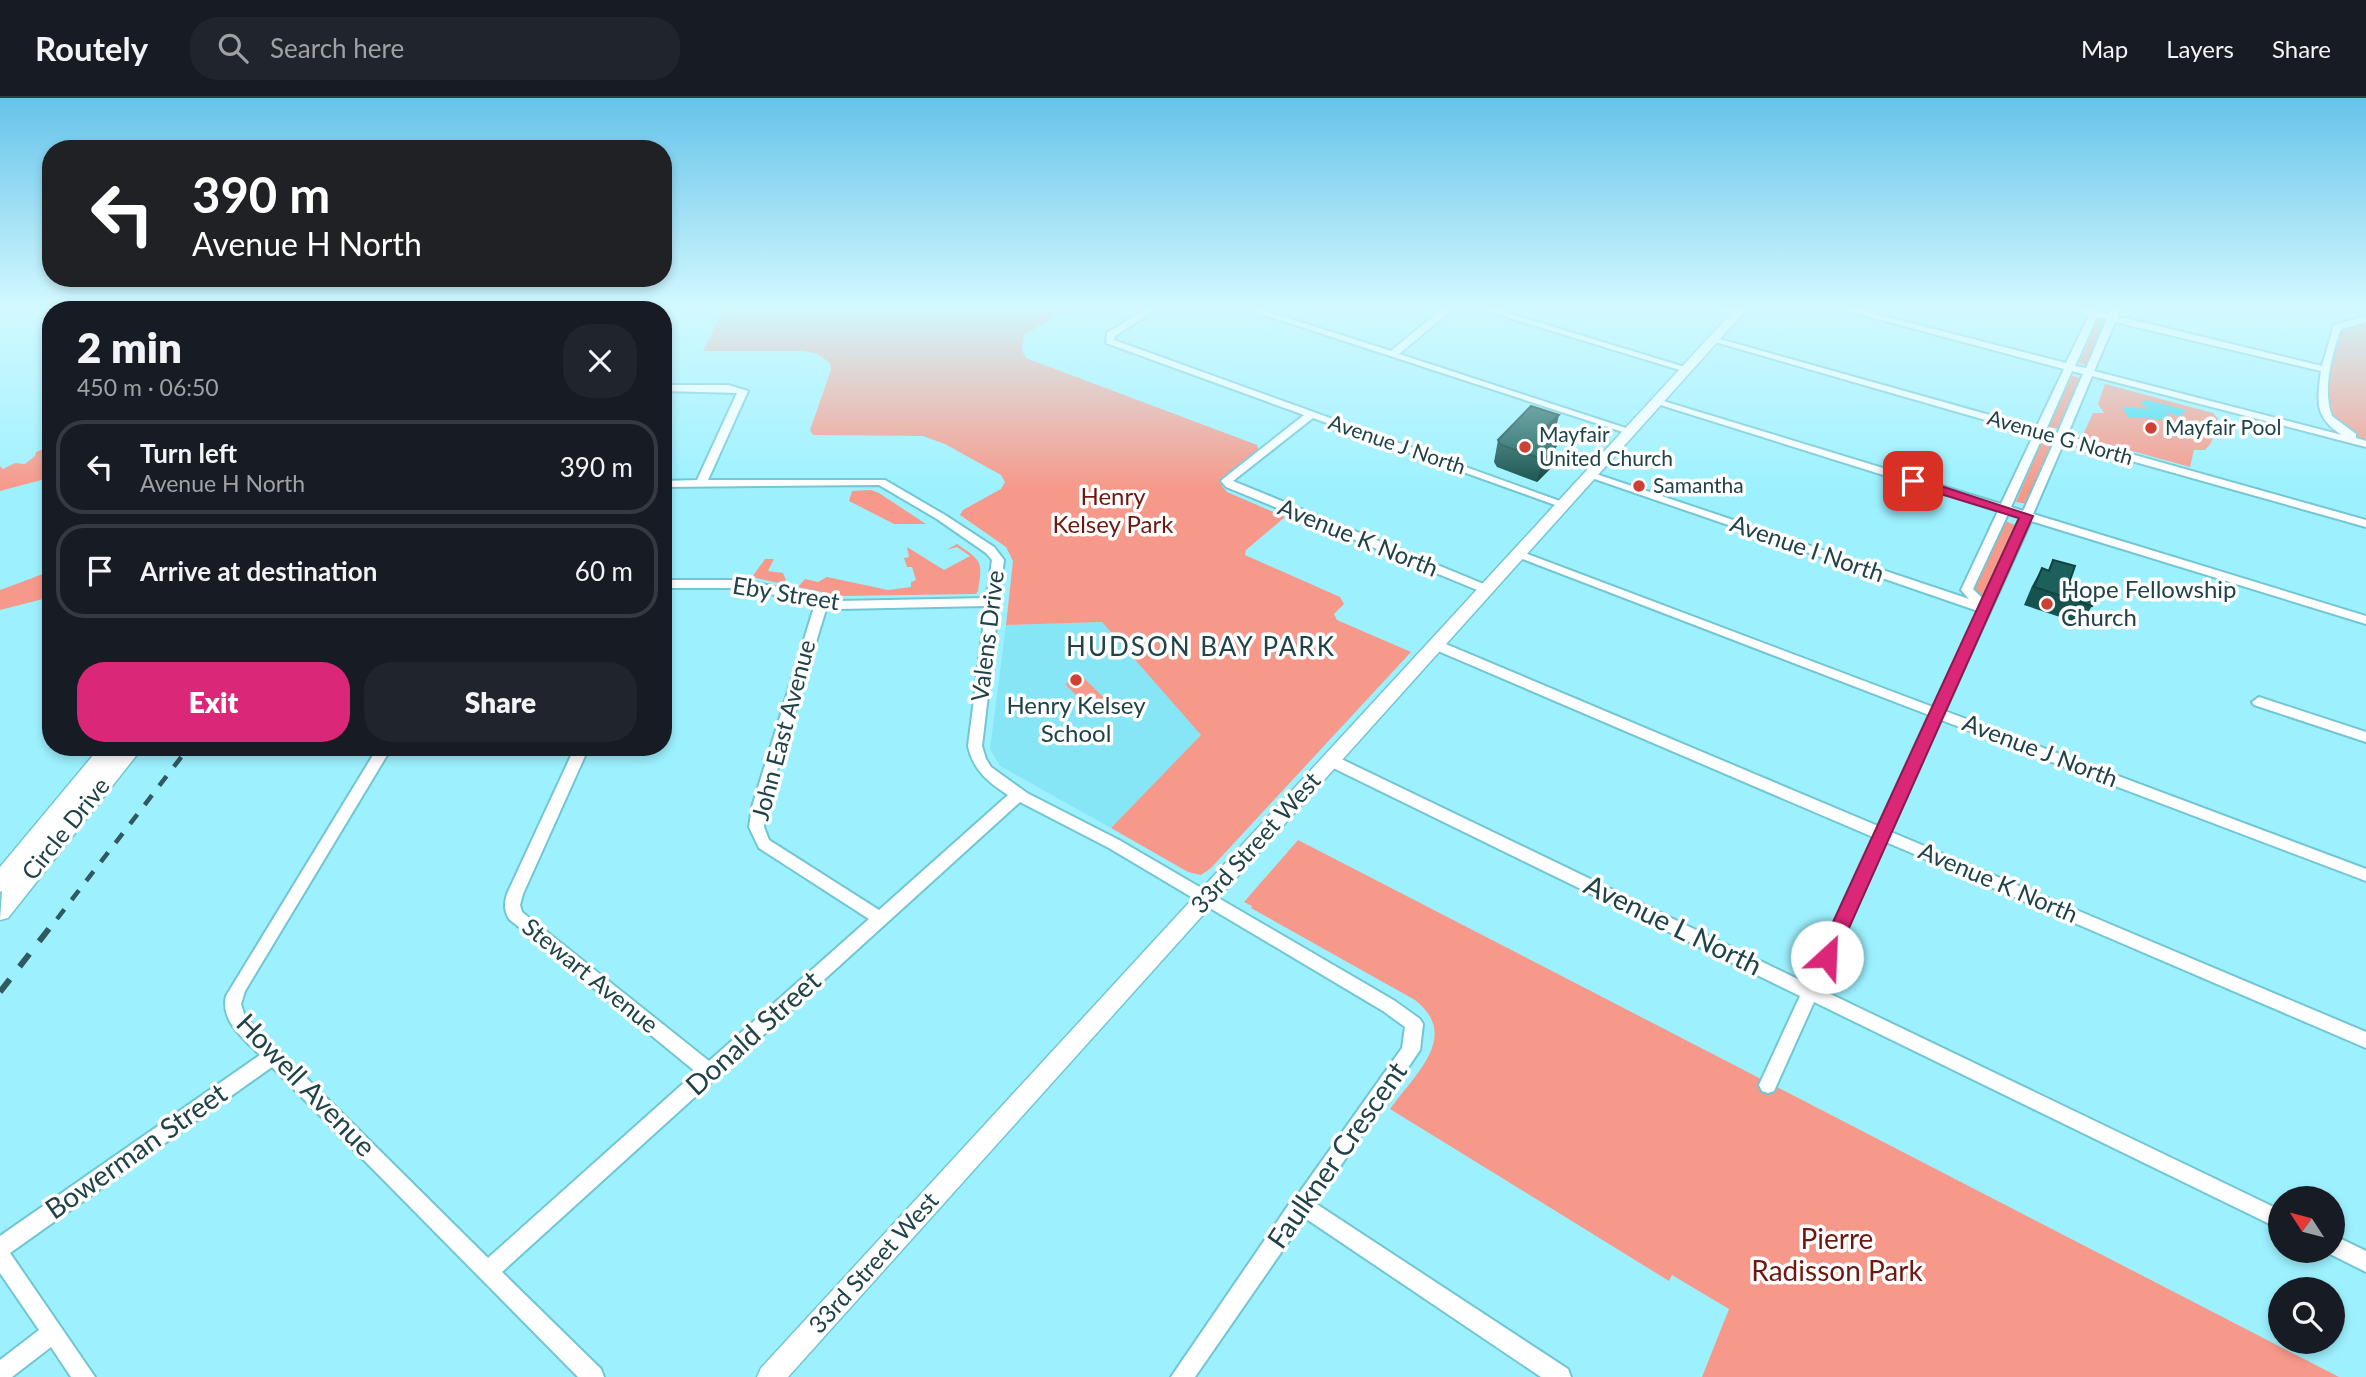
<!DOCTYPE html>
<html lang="en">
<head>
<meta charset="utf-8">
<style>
  :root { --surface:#171b24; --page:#20242c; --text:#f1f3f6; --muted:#9ea1a6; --line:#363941; --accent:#db2777 }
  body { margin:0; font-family:Lato,sans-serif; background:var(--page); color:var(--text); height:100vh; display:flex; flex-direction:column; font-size:26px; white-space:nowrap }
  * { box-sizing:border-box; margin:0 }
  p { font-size:23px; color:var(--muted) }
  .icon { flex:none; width:38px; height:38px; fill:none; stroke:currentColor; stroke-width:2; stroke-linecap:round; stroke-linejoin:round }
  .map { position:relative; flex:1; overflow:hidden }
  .details { position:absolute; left:42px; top:203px; width:630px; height:455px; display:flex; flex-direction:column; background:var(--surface); border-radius:28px; box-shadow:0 4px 10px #0003 }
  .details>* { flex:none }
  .top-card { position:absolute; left:42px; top:42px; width:630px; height:147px; border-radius:28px; box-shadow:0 4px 10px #0003; background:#202124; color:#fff; overflow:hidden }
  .needle { width:46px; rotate:306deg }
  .tools { position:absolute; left:2268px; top:1088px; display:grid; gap:14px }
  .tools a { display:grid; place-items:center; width:77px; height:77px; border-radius:50%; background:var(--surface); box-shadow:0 4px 10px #0003; font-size:35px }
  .pin { position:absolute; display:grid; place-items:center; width:60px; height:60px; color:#fff; margin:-30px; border-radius:14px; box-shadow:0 4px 10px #0006 }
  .me { position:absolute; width:77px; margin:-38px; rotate:25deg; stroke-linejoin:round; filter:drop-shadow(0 0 5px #0008) }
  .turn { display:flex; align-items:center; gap:24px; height:147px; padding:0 35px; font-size:32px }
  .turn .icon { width:91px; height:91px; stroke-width:2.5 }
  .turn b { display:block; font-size:49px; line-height:60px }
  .round { display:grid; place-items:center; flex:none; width:74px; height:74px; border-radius:28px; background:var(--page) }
  .summary { display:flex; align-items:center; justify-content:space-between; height:119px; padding:0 35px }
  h1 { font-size:42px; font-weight:800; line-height:52px }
  .cta { display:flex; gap:14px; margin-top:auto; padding:14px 35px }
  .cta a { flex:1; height:80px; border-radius:28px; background:var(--accent); color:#fff; font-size:28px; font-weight:800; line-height:80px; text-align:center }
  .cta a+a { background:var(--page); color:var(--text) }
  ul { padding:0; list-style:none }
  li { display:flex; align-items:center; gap:21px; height:94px; margin:0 14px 10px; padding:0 21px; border:4px solid var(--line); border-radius:28px }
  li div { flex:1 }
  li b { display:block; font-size:26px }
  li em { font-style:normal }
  header { display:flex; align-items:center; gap:42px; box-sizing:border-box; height:98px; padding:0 35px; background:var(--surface); border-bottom:2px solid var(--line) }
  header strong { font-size:33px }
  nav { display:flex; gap:38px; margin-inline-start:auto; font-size:24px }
  .search { width:490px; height:63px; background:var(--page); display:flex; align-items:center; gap:18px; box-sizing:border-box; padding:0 24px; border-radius:28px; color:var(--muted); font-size:26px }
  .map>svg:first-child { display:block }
  .built { fill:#87e6f5 }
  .green { fill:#f7998a }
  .water { fill:#44d9ee }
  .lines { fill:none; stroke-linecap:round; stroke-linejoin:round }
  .minor-casing { stroke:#72c6d3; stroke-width:4 }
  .major-casing { stroke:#72c6d3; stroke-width:3 }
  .highway-casing { stroke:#72c6d3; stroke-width:3 }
  .minor { fill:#fff; fill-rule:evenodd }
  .major { fill:#fff; fill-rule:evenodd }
  .highway { fill:#fff; fill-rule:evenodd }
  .rail-far1 { stroke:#305960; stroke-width:4.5; stroke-dasharray:12 12; stroke-linecap:butt }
  .rail { stroke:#305960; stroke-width:6; stroke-dasharray:16 16; stroke-linecap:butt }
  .wall { fill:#17534e }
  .shaded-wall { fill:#134340 }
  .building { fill:#1b605b; stroke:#134340; stroke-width:2 }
  .route { fill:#db2777; stroke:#8e194d; stroke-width:2 }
  .poi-dot { fill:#cd4033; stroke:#fff; stroke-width:2.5 }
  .labels { text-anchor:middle; stroke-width:7; stroke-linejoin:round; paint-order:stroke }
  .far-poi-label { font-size:21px; fill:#204349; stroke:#fff; text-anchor:start }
  .far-street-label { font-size:21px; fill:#204349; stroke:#fff }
  .park-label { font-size:24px; fill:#701710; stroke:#fff }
  .street-label { font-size:24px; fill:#204349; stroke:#fff }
  .poi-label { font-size:24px; fill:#204349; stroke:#fff; text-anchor:start }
  .neighbourhood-label { font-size:26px; letter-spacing:2px; fill:#204349; stroke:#fff }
  .near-street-label { font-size:28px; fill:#204349; stroke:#fff }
  .near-park-label { font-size:28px; fill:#701710; stroke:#fff }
</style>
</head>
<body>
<header>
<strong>Routely</strong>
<div class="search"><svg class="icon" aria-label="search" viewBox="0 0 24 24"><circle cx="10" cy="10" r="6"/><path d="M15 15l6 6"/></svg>Search here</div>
<nav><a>Map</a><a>Layers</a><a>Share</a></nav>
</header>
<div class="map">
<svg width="2366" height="1279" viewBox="0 0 2366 1279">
  <rect width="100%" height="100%" fill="#9df1ff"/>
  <polygon class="built" points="1102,524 1202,637 1111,730 1000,668 990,651 1006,527"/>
  <g class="green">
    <polygon points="724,211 1067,211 1024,237 1022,253 1026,260 1257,347 1259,352 1222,380 1221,387 1227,394 1285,419 1246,452 1245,457 1340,499 1344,506 1334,516 1337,522 1411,554 1211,770 1201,777 1188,774 1111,730 1201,637 1102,524 1006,527 1013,463 1006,449 960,417 963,412 1001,391 1005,384 1001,377 945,346 923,338 813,337 810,332 831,272 830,265 818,256 804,253 703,253"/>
    <polygon points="2366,221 2366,345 2349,337 2326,317 2329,260 2337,229"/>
    <polygon points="2097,222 2107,224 2088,267 2079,265"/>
    <polygon points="2072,278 2081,280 2060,331 2049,329"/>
    <polygon points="2105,286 2213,315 2218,321 2211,345 2205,352 2194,352 2190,369 2082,339 2093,315 2104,315 2098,306"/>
    <polygon points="2042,343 2054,347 2027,406 2016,404"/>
    <polygon points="46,350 51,350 51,376 43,376 45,381 0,393 0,368 3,371 15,365 25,366 35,358 36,354"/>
    <polygon points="871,392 879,395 926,426 894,426 849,403 852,393"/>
    <polygon points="2005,423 2018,428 1986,498 1973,495"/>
    <path d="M957,446C982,463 983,463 978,493L976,496L841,498L798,489L805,481L818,484L827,479L888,492L911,489V484L916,482L912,469H907L904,460L909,459L907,449L944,472L970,458L957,449L946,452Z"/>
    <polygon points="765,461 774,461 768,473 783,475 788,487 752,479"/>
    <polygon points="51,473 51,499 0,512 0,492"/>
    <polygon points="1082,578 1105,601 1088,609 1065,586"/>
    <path d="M1298,742L2339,1279H1702L1729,1211L1672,1177L1669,1183L1390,1011C1415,976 1461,938 1415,902L1251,810L1252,808L1244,804Z"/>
  </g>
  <polygon class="water" points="2146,302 2186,312 2180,319 2166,314 2171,322 2128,319 2122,309 2150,311 2140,305"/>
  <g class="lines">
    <defs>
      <g id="minor">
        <polygon points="648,211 658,211 648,212"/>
        <polygon points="1146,211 1157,211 1115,238 1114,242 1568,406 1566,408 1558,408 1313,320 1233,383 1491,489 1493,492 1491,495 1487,496 1226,389 1221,383 1223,381 1304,317 1106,245 1107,235"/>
        <polygon points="1246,211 1260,211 1391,253 1442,211 1453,211 1399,256 1635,333 1634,335 1626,335"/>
        <polygon points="1480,211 1495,211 1691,271 1683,273"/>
        <polygon points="1717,211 1733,211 1742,215 1737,218"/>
        <path d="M1840,211H1856L2066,265L2089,217L2070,211H2101L2099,214L2109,216L2111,211H2121L2117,218L2322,268L2334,227L2366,218V224L2341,231C2332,256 2322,292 2332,318L2356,336V340L2366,343V349L2092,278L2067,338L2366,422V429L2064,344L2033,416L2366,518V526L2031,423L1945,613L2366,771V783L1941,622L1891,734L2366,934V950L1886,744L1820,891L2280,1112V1131L1814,904L1774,993L1768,995L1762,993L1759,987L1800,898L1325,666L1323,662L1325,658H1335L1806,885L1873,739L1431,550L1430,547L1436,543L1441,544L1878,728L1929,617L1512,457L1514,454H1522L1933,609L1978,513L1583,377L1589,374L1593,375L1969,501L1961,492L1998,413L1651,304L1660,302L2001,406L2034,336L1708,242L1716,240L2036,330L2064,271ZM2097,219L2107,221L2086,270L2075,268ZM2115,224L2321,273C2317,303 2314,319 2342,337L2094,273ZM2072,273L2083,276L2057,336L2046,332ZM2043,338L2055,342L2025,409L2023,413L2011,409ZM2008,416L2020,420L1983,501L1973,491Z"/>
        <path d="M663,287H728L748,293L708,382H885L945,417L994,449L1004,462L982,648L986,661L991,669L1027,695L1119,742L1395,903L1420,921L1423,926L1420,952L1315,1105L1568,1271L1571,1279H1541L1305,1120L1195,1279H1171L1294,1099L1297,1098L1402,950L1405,929L1383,913L1109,750L1020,704L502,1174L601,1271L604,1279H578L272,969L10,1155L95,1279H71L51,1249L12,1279H0V1262L39,1232L0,1175V1138L260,957C244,941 220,923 226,898L378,649H392L245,893L241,906L245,919L488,1160L696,974L509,821C504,812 504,806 507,796L575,649H589L523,796L520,807L522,814L709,963L869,821L759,750L749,729L752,709L815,506L743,490H663V482H743L839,503L987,500L992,462L986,455L937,421L879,387L663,389V383L697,382L737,295L663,293ZM827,508L839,511L986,508L968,648C973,672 989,685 1008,697L879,812L769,742L764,729L766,709Z"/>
        <polygon points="2259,599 2366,634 2366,644 2254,607 2252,604"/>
        <polygon points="2333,1137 2366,1153 2366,1174 2326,1154 2333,1153"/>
      </g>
      <polygon id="major" points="1735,211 1747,211 788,1279 757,1279 761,1270"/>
      <g id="highway">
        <rect x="457" y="211" width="14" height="1"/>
        <rect x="474" y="211" width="14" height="1"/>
        <polygon points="100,649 143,649 8,820 0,822 2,793 0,794 0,769"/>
      </g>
    </defs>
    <use href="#minor" class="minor-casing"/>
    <use href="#major" class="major-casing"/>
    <use href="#highway" class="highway-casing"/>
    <use href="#minor" class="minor"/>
    <use href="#major" class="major"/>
    <use href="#highway" class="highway"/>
    <polyline class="rail-far1" points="57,821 189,649"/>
    <polyline class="rail" points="0,894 58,819"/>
  </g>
  <g class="wall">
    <polygon points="1554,338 1551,342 1556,348 1551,370 1537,384 1497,369 1494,364 1498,342"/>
    <polygon points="2053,462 2069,485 2092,508 2081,526 2024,507 2032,488 2042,470 2048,472"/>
  </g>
  <g class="shaded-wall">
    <polygon points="1559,317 1554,338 1538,354 1543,332"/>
    <polygon points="1556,348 1551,370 1537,384 1542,361"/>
  </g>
  <g class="building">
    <polygon points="1531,308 1559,317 1543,332 1556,348 1542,361 1501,347 1498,342"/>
    <polygon points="2053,462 2075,468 2069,485 2097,494 2092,508 2034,489 2042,470 2049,473"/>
  </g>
  <linearGradient id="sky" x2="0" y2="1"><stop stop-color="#66c3ea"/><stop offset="0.54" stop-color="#d3f9ff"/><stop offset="1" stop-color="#d3f9ff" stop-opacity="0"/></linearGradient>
  <rect width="2366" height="390" fill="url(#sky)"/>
  <polygon class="route" points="1913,379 2033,418 1836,859 1833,864 1827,866 1820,864 1817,859 2019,420 1908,386 1907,383"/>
  <g class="poi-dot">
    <circle cx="2151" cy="330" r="7"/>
    <circle cx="1525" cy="349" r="7"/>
    <circle cx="1639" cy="388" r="7"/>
    <circle cx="2047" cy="506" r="7"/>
    <circle cx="1076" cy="582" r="7"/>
  </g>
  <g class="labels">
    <g class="far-poi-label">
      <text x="2165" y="337">Mayfair Pool</text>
      <text x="1539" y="344">Mayfair<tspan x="1539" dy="24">United Church</tspan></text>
      <text x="1653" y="395">Samantha</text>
    </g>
    <g class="far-street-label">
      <text transform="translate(2060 340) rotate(16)" y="7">Avenue G North</text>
      <text transform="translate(1397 347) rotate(19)" y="7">Avenue J North</text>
    </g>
    <g class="park-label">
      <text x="1113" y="407">Henry<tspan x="1113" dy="28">Kelsey Park</tspan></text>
    </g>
    <g class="street-label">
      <text transform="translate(1358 440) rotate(22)" y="8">Avenue K North</text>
      <text transform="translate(1807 451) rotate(19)" y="8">Avenue I North</text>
      <text transform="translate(786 496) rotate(9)" y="8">Eby Street</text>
      <text transform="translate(988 538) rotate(-83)" y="8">Valens Drive</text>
      <text transform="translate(784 632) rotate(-75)" y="8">John East Avenue</text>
      <text transform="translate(2040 653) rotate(21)" y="8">Avenue J North</text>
      <text transform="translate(66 731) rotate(-51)" y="8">Circle Drive</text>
      <text transform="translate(1256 745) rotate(-48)" y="8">33rd Street West</text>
      <text transform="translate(1998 785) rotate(23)" y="8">Avenue K North</text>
      <text transform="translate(590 878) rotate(39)" y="8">Stewart Avenue</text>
      <text transform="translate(874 1165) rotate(-48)" y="8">33rd Street West</text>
    </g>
    <g class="poi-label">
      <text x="2061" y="500">Hope Fellowship<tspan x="2061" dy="28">Church</tspan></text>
      <text x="1076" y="616" text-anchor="middle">Henry Kelsey<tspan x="1076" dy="28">School</tspan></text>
    </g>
    <g class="neighbourhood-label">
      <text x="1201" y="558">HUDSON BAY PARK</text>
    </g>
    <g class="near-street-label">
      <text transform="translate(1673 827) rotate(26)" y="10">Avenue L North</text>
      <text transform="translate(753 935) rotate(-42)" y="10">Donald Street</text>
      <text transform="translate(306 987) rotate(46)" y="10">Howell Avenue</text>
      <text transform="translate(136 1053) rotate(-35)" y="10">Bowerman Street</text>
      <text transform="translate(1337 1057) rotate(-55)" y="10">Faulkner Crescent</text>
    </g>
    <g class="near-park-label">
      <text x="1837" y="1151">Pierre<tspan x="1837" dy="32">Radisson Park</tspan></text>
    </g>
  </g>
</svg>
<div class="tools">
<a><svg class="needle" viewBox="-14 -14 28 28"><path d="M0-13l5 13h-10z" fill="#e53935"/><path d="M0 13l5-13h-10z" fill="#9ea1a6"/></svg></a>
<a><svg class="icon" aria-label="search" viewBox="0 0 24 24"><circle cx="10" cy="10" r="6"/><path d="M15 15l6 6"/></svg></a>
</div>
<div class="pin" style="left:1913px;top:383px;background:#d93025"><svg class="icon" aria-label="arrive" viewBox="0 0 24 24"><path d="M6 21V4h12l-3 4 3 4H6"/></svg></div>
<svg class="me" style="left:1827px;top:859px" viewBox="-20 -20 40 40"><circle r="19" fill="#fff"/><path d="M0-13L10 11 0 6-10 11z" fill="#db2777"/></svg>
<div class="top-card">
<div class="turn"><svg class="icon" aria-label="left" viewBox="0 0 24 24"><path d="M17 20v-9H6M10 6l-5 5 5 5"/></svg><div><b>390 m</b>Avenue H North</div></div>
</div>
<section class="details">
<div class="summary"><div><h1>2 min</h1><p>450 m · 06:50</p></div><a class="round"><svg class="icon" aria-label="close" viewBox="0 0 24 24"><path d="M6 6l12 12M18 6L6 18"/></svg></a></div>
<ul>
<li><svg class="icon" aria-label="left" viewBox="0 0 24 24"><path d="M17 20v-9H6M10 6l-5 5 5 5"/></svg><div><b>Turn left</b><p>Avenue H North</p></div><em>390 m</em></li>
<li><svg class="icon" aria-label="arrive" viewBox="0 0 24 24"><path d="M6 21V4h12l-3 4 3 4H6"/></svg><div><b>Arrive at destination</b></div><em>60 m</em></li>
</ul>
<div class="cta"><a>Exit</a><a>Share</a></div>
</section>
</div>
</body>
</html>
